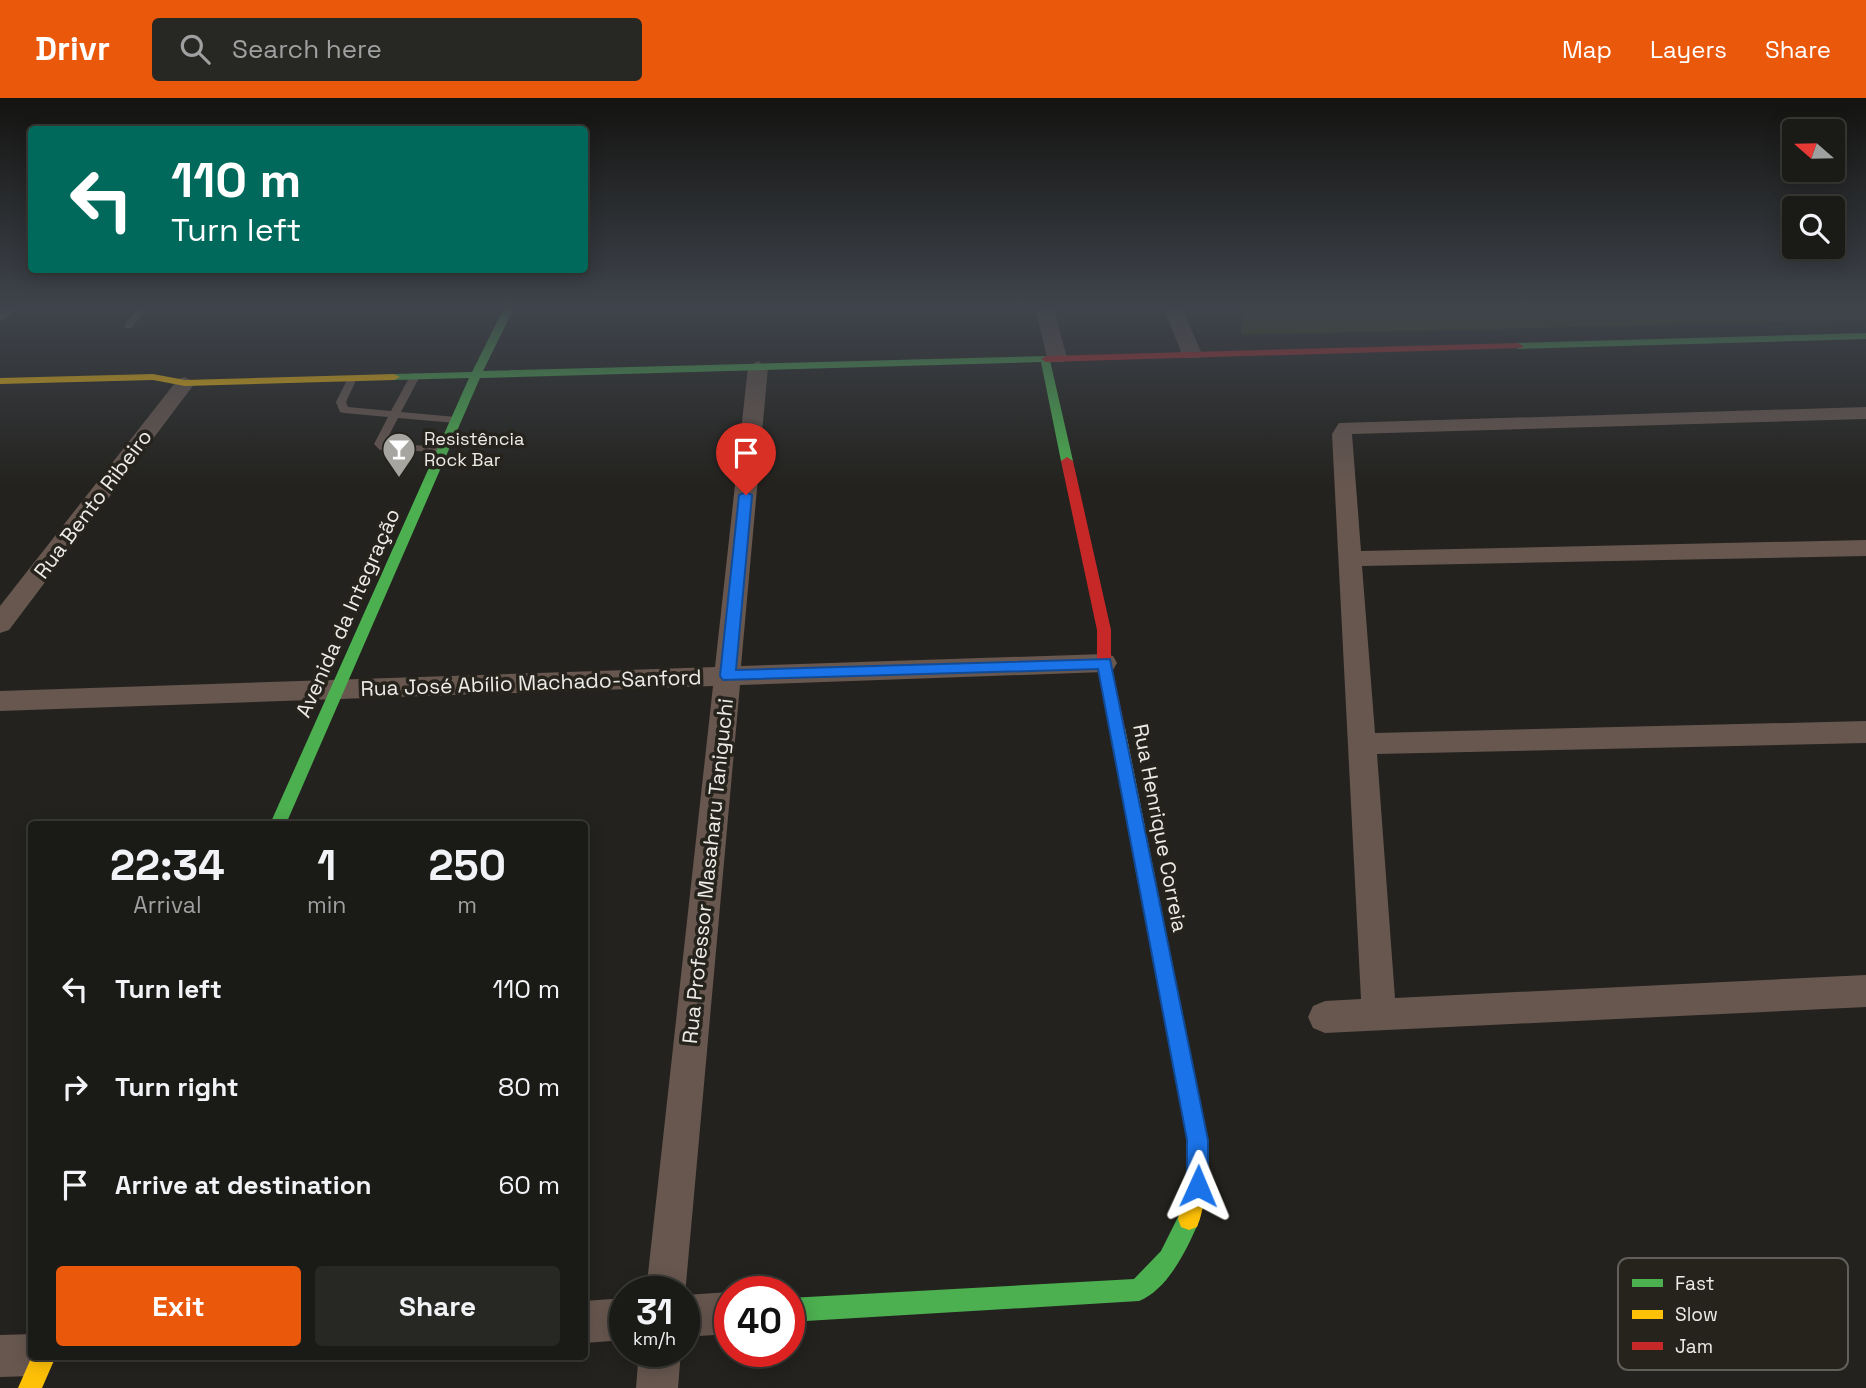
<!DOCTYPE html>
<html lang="en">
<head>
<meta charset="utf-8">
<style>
  :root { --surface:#1a1a16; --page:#272723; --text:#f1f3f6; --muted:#9fa1a1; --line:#383835; --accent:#ea580c }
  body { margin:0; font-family:"Space Grotesk",sans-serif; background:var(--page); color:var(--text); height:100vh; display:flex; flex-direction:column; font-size:26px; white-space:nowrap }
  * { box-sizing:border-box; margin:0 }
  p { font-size:23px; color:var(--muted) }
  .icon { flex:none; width:38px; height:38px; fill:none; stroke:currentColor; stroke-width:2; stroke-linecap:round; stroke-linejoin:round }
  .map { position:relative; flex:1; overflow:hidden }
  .drawer { position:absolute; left:28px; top:723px; width:560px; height:539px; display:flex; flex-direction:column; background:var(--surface); border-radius:7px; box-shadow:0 4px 18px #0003,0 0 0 2px var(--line) }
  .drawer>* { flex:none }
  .hud { position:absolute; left:28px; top:28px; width:560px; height:147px; border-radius:7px; box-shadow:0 4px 18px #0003,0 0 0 2px var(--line); background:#00695c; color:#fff; overflow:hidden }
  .needle { width:46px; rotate:290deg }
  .tools { position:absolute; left:1782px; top:21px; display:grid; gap:14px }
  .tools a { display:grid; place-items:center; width:63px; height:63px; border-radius:7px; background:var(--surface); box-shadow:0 4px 18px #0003,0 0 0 2px var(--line); font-size:35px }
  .speed { position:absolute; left:609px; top:1178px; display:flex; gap:14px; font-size:35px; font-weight:700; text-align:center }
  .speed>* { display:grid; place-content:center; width:91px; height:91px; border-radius:50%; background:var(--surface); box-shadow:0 4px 18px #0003,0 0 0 2px var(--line); line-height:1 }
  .speed small { font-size:18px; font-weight:400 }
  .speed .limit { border:10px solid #d22; background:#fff; color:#111 }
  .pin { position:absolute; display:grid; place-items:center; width:60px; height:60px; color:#fff; margin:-72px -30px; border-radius:50% 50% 50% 0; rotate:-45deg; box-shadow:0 0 7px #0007 }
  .pin .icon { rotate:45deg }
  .me { position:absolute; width:77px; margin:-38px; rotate:1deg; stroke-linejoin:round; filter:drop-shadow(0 0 5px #0008) }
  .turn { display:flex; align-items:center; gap:24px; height:147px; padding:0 28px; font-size:32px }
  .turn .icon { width:91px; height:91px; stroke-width:2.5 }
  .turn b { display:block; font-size:49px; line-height:60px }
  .eta { display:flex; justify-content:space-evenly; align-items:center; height:119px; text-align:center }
  .eta b { font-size:42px; font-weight:600; line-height:49px }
  .button { display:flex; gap:14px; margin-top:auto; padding:14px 28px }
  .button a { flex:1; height:80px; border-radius:7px; background:var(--accent); color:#fff; font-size:28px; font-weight:600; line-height:80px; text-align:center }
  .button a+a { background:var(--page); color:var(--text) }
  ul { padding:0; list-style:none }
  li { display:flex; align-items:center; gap:21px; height:98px; padding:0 28px }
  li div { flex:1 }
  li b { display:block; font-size:26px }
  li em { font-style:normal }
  header { display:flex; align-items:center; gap:42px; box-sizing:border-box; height:98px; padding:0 35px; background:var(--accent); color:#fff }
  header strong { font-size:33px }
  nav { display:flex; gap:38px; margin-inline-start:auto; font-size:24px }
  .search { width:490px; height:63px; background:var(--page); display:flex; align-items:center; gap:18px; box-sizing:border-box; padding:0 24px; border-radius:7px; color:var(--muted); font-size:26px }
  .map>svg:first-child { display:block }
  .green { fill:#393f09 }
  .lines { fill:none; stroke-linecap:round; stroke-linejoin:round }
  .lane { fill:#67574f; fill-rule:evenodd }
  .street { fill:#67574f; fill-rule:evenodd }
  .fast { fill:#4caf50; fill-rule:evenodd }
  .slow { fill:#ffc107; fill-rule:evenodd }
  .jam { fill:#c62828; fill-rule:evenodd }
  .route { fill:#1a73e8; stroke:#114b97; stroke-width:2 }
  .labels { text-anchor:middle; stroke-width:7; stroke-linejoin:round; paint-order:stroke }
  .far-poi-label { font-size:18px; fill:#ecebe6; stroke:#25231c; text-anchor:start }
  .street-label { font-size:21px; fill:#ecebe6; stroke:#25231c }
  .key { fill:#25231c; stroke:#615f59; stroke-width:2 }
  .key-label { font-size:19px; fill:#ecebe6 }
</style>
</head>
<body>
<header>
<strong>Drivr</strong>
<div class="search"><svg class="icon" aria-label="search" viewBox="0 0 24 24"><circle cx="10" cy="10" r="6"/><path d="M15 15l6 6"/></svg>Search here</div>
<nav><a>Map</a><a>Layers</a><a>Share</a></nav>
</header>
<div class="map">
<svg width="1866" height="1290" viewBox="0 0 1866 1290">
  <rect width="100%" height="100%" fill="#23221e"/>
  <polygon class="green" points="1242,208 1866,208 1866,222 1241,237"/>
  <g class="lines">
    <g class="lane">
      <polygon points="141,208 150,208 131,230 125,230 125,226"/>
      <polygon points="415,275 420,278 401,314 456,319 461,322 456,325 398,320 385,345 442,349 447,352 446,354 380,352 374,346 388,319 344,315 340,314 336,304 349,278 357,280 346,304 348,309 391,313 410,278"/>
    </g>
    <g class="street">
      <polygon points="0,208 19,208 6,221 0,222"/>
      <polygon points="1035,208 1053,208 1067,260 1064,264 1050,264 1047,260"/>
      <polygon points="1163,208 1181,208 1202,256 1199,260 1185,260 1182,256"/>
      <polygon points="758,263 768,269 741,568 1104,556 1113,558 1117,565 1113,572 1104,574 740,587 685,1197 730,1194 730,1236 684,1239 684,1194 646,1194 713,588 0,613 0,593 715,569 748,269"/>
      <polygon points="185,279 195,285 192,289 9,532 0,535 0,508 178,281"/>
      <polygon points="1866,309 1866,321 1352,336 1361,453 1866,442 1866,458 1362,468 1375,635 1866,623 1866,645 1377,656 1395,900 1866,877 1866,909 1325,935 1313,930 1308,919 1313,908 1325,903 1361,901 1332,336 1339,325"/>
      <polygon points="625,1200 625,1242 584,1245 584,1203"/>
      <polygon points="32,1236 32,1258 52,1258 47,1272 32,1278 0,1279 0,1237"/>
      <polygon points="639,1253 681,1253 678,1290 636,1290"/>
    </g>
    <g class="fast">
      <polygon points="505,208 515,208 483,273 1049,258 1073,363 1067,367 1061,363 1041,264 480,280 286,726 270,726 469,280 394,282 388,279 394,276 472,274"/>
      <polygon points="1866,235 1866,241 1518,251 1513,248 1518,245"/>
      <path d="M1189,1110L1197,1113L1200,1121C1188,1149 1169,1191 1139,1203L789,1224V1200L1134,1181L1161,1153L1181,1113Z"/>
    </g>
    <g class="slow">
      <polygon points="153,276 185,282 394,276 400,279 394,282 185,288 153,282 0,286 0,280"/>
      <path d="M1117,624L1125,630L1208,1042C1208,1071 1208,1101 1197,1129L1189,1132L1181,1129L1178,1121L1186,1085L1188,1042L1109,630Z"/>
      <polygon points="32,1258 56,1258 42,1290 18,1290"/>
    </g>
    <g class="jam">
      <polygon points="1518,245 1523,248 1522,250 1046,264 1041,261 1046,258"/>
      <polygon points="1067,359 1073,363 1111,532 1111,565 1125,630 1117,636 1109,630 1097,565 1097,532 1061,363"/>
    </g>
  </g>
  <linearGradient id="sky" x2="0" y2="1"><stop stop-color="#131310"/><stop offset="0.54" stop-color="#3f444c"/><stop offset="1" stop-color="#3f444c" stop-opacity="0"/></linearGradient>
  <rect width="1866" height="388" fill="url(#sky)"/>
  <polygon class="route" points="746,394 752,397 736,572 1110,561 1208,1042 1208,1088 1205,1095 1198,1098 1190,1095 1187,1088 1187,1042 1098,571 723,582 720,578 739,397"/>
  <defs>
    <symbol id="bar-pin" viewBox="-11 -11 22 30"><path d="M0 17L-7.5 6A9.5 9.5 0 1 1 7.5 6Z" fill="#a6a5a0" stroke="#25231c"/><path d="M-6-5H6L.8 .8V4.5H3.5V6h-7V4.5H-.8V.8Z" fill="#fff"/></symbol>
  </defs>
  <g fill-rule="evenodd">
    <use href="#bar-pin" x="380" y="332" width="38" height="52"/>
  </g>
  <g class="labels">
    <g class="far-poi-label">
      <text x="424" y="347">Resistência<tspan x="424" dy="21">Rock Bar</tspan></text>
    </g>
    <g class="street-label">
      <text transform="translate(93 406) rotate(-53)" y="7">Rua Bento Ribeiro</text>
      <text transform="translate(348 515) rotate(-66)" y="7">Avenida da Integração</text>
      <text transform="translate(531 585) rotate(-2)" y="7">Rua José Abílio Machado-Sanford</text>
      <text transform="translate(1160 730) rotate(79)" y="7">Rua Henrique Correia</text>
      <text transform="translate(708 773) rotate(-84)" y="7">Rua Professor Masaharu Taniguchi</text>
    </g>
  </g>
  <rect x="1618" y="1160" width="230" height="112" rx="10" class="key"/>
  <rect x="1632" y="1181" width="31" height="8" fill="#4caf50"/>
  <rect x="1632" y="1212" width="31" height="9" fill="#ffc107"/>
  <rect x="1632" y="1244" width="31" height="8" fill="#c62828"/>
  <g class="key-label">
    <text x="1675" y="1192">Fast</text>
    <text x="1675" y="1223">Slow</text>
    <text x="1675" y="1255">Jam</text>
  </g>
</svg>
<div class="tools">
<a><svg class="needle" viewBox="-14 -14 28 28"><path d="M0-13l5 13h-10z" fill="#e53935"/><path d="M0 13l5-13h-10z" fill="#9fa1a1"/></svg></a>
<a><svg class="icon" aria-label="search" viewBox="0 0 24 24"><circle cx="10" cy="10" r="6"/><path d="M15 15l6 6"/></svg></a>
</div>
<div class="speed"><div>31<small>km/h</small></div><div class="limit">40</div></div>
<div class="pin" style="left:746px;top:397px;background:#d93025"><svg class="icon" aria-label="arrive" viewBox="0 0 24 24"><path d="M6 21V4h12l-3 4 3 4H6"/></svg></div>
<svg class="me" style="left:1198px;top:1088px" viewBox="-20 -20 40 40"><path d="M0-17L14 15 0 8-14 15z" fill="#1a73e8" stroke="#fff" stroke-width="4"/></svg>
<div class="hud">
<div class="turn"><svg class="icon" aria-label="left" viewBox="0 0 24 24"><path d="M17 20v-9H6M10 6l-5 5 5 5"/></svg><div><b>110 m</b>Turn left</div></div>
</div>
<section class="drawer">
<div class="eta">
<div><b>22:34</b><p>Arrival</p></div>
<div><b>1</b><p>min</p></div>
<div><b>250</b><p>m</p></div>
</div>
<ul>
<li><svg class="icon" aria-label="left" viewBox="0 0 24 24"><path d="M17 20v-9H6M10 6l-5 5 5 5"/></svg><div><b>Turn left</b></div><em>110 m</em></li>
<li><svg class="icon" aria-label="right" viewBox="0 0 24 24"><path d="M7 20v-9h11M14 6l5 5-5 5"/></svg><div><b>Turn right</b></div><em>80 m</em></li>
<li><svg class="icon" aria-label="arrive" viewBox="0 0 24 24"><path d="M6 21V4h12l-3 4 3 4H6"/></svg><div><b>Arrive at destination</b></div><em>60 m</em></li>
</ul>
<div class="button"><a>Exit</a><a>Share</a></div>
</section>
</div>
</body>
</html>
